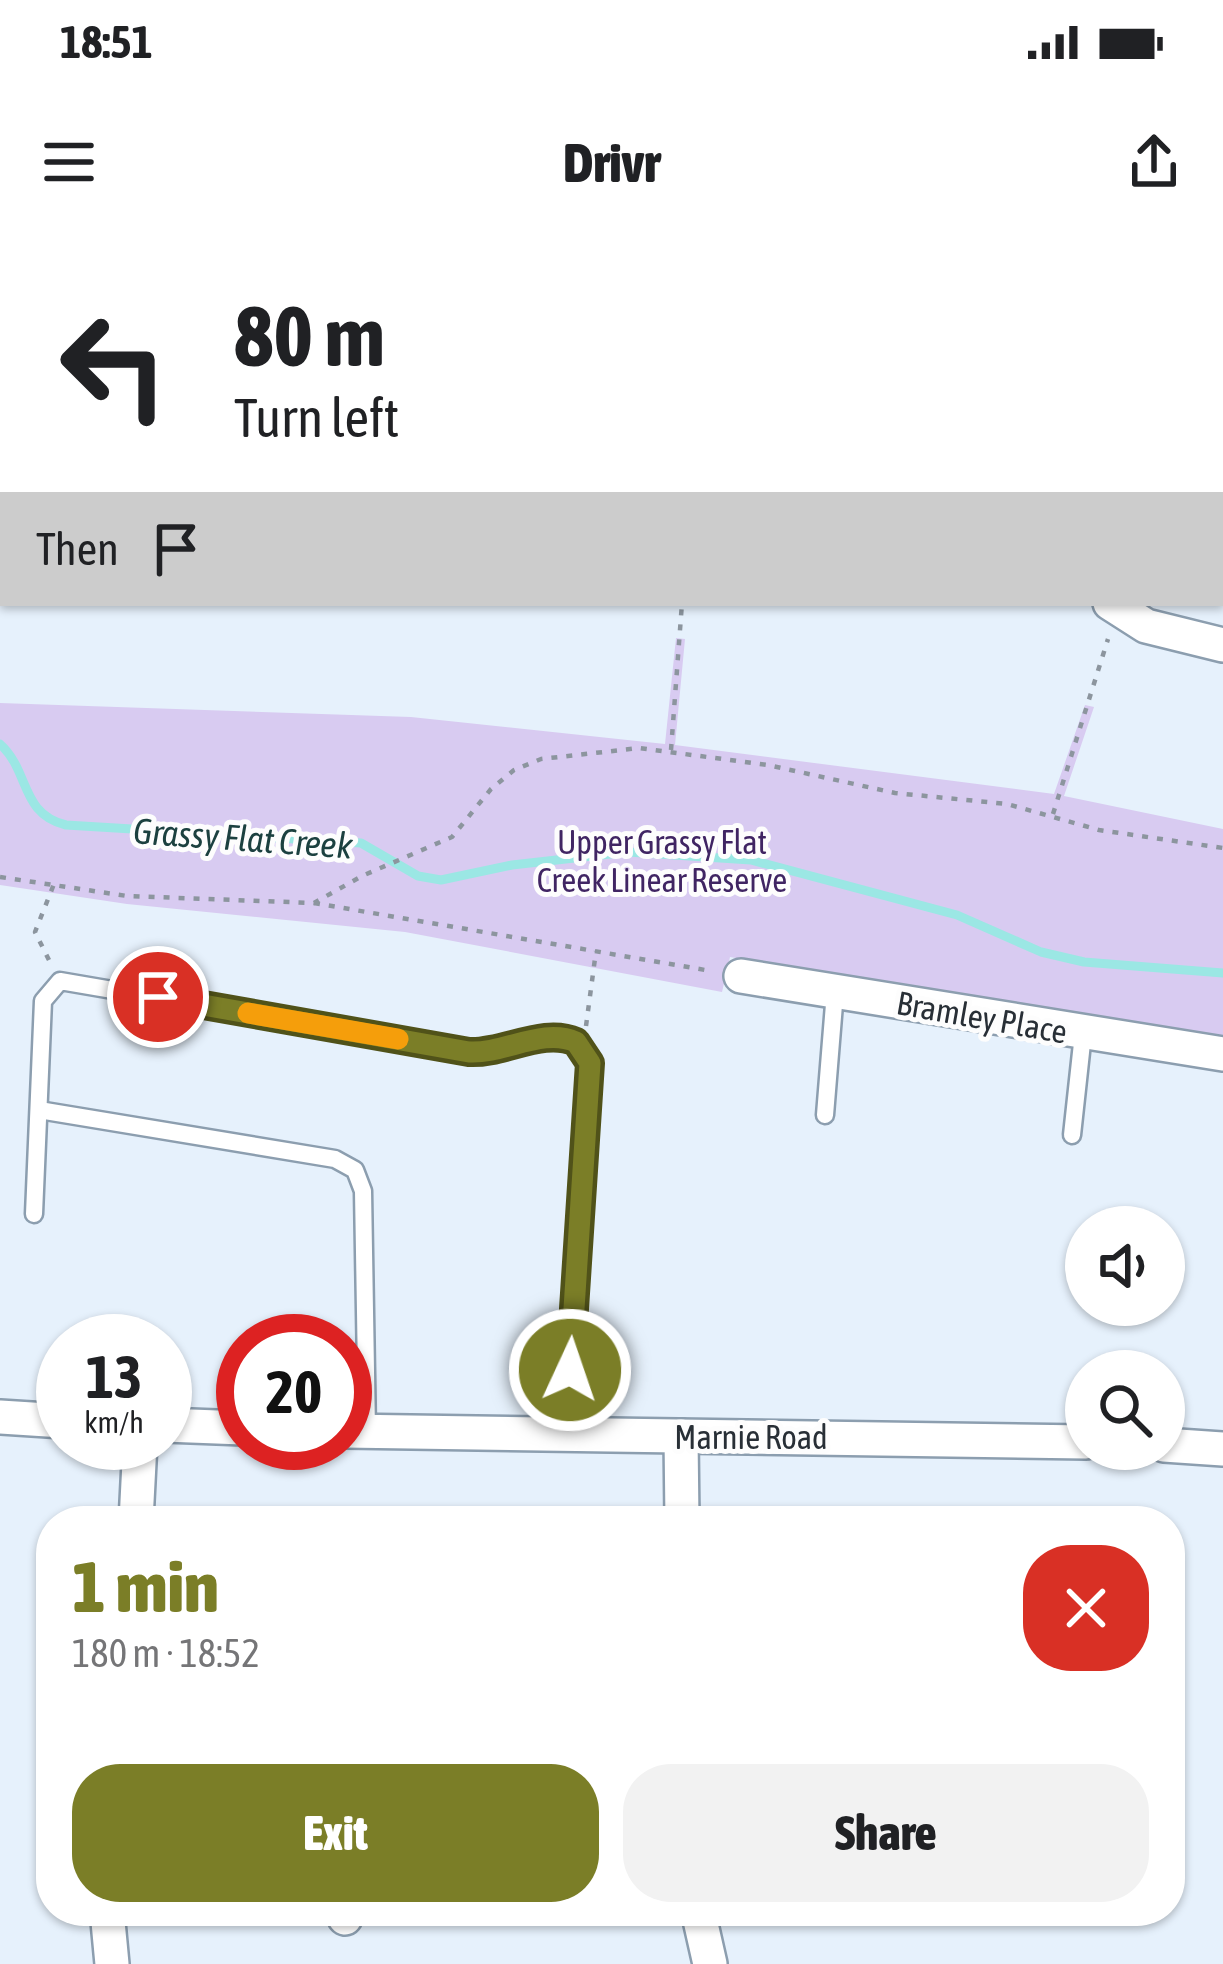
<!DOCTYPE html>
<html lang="en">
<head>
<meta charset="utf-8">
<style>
  :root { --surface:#fff; --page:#f2f2f2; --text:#202124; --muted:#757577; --accent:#7b7e27 }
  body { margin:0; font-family:"Asap Condensed",sans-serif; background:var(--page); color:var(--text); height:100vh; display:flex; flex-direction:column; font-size:45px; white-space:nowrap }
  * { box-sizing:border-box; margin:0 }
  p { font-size:39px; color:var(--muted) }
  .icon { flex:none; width:66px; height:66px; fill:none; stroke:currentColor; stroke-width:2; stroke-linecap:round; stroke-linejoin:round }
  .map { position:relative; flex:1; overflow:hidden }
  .sheet { position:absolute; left:36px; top:1266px; width:1149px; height:420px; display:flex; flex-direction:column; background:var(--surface); border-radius:48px; box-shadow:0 3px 9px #0004 }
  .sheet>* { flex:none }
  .hud { position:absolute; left:0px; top:0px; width:1224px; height:366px; box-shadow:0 3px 9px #0004; background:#fff; color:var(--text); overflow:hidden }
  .controls { position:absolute; left:1065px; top:966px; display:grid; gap:24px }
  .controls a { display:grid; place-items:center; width:120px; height:120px; border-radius:50%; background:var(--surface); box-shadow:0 3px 9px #0004; font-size:60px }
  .speed { position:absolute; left:36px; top:1074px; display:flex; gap:24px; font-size:60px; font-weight:700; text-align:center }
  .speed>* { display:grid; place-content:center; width:156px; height:156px; border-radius:50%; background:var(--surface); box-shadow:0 3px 9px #0004; line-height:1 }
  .speed small { font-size:30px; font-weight:400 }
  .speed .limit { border:18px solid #d22; background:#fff; color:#111 }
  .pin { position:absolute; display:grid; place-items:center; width:102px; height:102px; color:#fff; margin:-51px; border:6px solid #fff; border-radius:50%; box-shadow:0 3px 12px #0007 }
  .me { position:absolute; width:132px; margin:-66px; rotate:3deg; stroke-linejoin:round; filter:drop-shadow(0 0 9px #0008) }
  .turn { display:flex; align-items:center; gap:42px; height:252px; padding:0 36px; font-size:54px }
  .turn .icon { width:156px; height:156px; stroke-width:2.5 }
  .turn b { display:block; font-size:84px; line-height:102px }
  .then { display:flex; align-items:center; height:114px; padding:0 36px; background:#0003; gap:24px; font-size:45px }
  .round { display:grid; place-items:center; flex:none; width:126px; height:126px; border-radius:48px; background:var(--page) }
  .overview { display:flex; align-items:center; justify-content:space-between; height:204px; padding:0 36px }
  h1 { font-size:72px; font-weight:800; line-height:90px; color:var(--accent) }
  .primary-button { display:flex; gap:24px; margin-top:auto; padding:24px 36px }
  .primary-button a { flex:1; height:138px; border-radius:48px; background:var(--accent); color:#fff; font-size:48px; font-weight:800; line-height:138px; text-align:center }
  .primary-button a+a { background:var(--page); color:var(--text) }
  .status { display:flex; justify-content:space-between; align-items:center; height:84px; padding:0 60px; background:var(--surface); direction:ltr }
  .status svg { height:33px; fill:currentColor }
  header { display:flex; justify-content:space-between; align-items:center; height:156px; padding:0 36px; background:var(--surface); font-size:54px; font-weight:800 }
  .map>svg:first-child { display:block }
  .green { fill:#d8cbf1 }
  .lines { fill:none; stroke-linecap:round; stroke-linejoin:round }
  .stream { stroke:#9be7e4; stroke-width:9 }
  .lane-casing { stroke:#8c9eaf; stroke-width:21 }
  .street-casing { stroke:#8c9eaf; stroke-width:38 }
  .path { stroke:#8c959e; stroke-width:4.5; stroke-dasharray:6 9; stroke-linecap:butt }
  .lane { stroke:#fff; stroke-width:16 }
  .street { stroke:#fff; stroke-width:33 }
  .route-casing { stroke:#505219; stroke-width:30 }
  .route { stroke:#7b7e27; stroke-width:21 }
  .slow { stroke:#f59e0b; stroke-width:21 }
  .labels { text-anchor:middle; stroke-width:10; stroke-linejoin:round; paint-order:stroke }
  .park-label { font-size:33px; fill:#402563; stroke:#fdfdfd }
  .street-label { font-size:33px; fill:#282f36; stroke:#fdfdfd }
  .water-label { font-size:36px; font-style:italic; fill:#1c4140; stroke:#fdfdfd }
</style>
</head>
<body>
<div class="status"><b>18:51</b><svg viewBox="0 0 49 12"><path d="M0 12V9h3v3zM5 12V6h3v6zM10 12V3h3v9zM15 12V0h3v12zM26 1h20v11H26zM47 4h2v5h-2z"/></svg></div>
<header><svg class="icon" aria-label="menu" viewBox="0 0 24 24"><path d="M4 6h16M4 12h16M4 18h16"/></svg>Drivr<svg class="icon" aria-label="share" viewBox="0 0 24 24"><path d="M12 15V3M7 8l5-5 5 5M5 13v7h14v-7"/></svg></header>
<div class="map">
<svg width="1223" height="1724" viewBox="0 0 1223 1724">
  <rect width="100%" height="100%" fill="#e6f1fc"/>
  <polygon class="green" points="676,398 685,399 675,505 1054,554 1085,465 1094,467 1064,556 1223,589 1223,801 730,717 722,752 405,692 127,664 0,645 0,463 411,477 665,504"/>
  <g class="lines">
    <path class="stream" d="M0,504C30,531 20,574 66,585L361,603L418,636L441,640L512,625L628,612L751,620L957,675L1041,712L1084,722L1223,733"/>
    <defs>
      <g id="lane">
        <polyline points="39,870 335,919 355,930 363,951 367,1192"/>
        <polyline points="825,875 835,752"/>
        <polyline points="1072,895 1083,794"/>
        <polyline points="34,974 43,761 60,741 469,811 566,797 584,810 589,823 567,1197"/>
      </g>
      <g id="street">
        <polyline points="131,0 131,3"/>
        <polyline points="1046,0 1046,3"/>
        <polyline points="698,3 698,0"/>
        <polyline points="0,285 3,285"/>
        <polyline points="1110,363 1146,386 1223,405"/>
        <polyline points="741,736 1223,814"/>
        <polyline points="0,1177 63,1181"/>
        <polyline points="165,1185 243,1188"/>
        <polyline points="345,1191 1086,1202"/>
        <polyline points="681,1196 682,1281"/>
        <polyline points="1164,1205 1223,1209"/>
        <polyline points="136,1281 140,1203"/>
        <polyline points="107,1671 112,1724"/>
        <polyline points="343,1671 345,1678"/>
        <polyline points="698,1671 710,1724"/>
      </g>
    </defs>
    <use href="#lane" class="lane-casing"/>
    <use href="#street" class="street-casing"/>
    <g class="path">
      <polyline points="175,3 177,0"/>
      <polyline points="0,37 3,37"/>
      <polyline points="671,510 682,363"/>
      <polyline points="1053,574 1108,399"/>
      <polyline points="0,637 127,656 314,663 362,636 452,597 491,549 514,530 541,519 639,508 768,525 895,553 1007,564 1099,590 1223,608"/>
      <polyline points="314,663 711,731"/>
      <polyline points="49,720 35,692 54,644"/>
      <polyline points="586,786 596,711"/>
    </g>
    <use href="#lane" class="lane"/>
    <use href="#street" class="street"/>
  </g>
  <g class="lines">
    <defs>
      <path id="route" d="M158,757L469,812C504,814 543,787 576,802L590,823L570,1130"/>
    </defs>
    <use href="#route" class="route-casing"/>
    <use href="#route" class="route"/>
    <polyline class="slow" points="248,773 398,799"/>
  </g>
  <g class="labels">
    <g class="park-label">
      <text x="662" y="614">Upper Grassy Flat<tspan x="662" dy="38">Creek Linear Reserve</tspan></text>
    </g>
    <g class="street-label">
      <text transform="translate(982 777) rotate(10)" y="12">Bramley Place</text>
      <text x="751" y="1209">Marnie Road</text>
    </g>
    <g class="water-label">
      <text transform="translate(243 598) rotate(4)" y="13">Grassy Flat Creek</text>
    </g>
  </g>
</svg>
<div class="controls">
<a><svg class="icon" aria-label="sound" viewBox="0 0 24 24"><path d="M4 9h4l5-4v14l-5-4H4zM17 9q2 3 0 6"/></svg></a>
<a><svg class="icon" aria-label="search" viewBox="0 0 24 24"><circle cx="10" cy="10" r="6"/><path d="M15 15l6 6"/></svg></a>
</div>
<div class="speed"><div>13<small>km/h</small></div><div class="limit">20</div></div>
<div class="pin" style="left:158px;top:757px;background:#d93025"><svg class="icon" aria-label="arrive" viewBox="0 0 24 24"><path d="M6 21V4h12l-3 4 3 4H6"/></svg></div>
<svg class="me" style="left:570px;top:1130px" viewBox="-20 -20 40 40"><circle r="17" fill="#7b7e27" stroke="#fff" stroke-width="3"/><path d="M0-11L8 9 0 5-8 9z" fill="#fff"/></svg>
<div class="hud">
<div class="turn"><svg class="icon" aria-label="left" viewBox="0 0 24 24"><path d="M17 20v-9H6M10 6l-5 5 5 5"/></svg><div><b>80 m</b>Turn left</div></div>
<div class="then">Then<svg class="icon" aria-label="arrive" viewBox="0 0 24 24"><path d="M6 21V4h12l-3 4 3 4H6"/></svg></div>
</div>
<section class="sheet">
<div class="overview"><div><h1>1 min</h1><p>180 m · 18:52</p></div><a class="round" style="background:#d93025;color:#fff"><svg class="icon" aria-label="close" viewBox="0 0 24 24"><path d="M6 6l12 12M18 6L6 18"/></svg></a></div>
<div class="primary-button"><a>Exit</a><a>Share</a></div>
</section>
</div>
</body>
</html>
